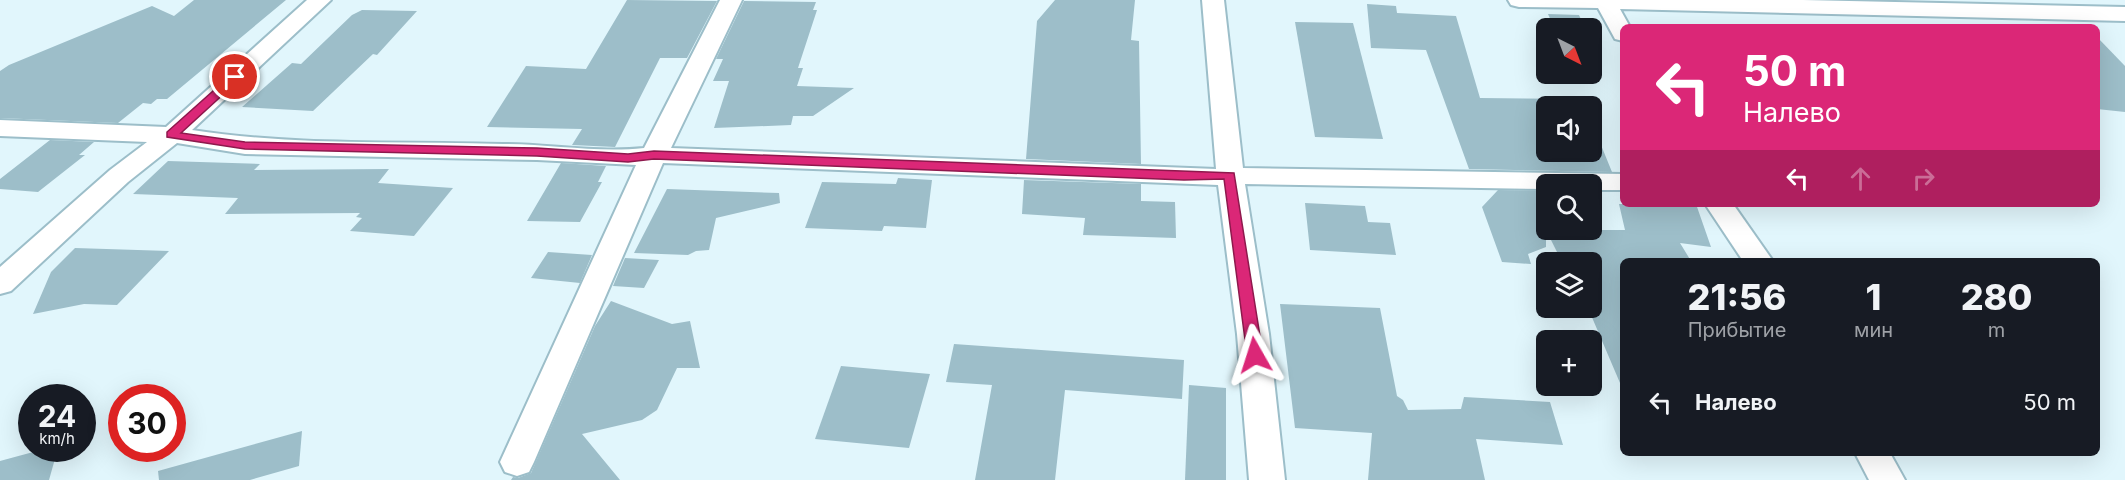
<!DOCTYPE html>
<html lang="ru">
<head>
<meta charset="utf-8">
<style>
  :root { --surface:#171b24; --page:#20242c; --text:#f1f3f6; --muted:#9ea1a6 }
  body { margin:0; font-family:Inter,sans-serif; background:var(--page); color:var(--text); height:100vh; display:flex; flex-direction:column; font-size:22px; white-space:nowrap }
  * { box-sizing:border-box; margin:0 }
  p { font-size:20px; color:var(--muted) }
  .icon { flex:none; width:33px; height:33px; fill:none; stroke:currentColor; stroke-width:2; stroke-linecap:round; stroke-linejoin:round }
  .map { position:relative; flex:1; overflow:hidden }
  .details { position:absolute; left:1620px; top:258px; width:480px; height:198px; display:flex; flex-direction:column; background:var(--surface); border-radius:9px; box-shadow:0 6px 24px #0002 }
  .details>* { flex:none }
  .guide { position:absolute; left:1620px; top:24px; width:480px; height:183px; border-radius:9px; box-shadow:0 6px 24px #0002; background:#db2777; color:#fff; overflow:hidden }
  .needle { width:39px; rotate:138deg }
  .buttons { position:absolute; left:1536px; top:18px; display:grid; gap:12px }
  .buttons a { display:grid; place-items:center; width:66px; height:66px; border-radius:9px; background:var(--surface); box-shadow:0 6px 24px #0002; font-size:30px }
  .speed { position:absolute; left:18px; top:384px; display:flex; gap:12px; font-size:30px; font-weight:700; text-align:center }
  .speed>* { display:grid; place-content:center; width:78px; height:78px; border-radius:50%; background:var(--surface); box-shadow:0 6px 24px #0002; line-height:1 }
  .speed small { font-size:15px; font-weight:400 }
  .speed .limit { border:9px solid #d22; background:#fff; color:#111 }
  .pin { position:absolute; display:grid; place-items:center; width:51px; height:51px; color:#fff; margin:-26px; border:3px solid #fff; border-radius:50%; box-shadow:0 2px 6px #0007 }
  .me { position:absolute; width:66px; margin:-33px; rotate:354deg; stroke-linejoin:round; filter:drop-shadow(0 0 4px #0008) }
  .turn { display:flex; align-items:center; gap:21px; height:126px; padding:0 24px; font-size:27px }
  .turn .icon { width:78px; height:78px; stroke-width:2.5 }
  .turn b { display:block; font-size:42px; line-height:51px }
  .lanes { display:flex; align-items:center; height:57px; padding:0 24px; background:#0003; justify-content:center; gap:30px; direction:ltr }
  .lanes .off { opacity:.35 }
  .eta { display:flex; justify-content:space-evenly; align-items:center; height:102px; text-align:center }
  .eta b { font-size:36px; font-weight:800; line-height:42px }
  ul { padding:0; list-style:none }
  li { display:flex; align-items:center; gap:18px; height:84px; padding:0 24px }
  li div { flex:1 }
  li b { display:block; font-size:22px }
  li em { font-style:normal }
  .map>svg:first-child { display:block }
  .building { fill:#9dbec9 }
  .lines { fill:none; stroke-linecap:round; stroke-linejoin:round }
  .street-casing { stroke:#9cbec9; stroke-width:4 }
  .street { fill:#fff; fill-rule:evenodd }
  .route { fill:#db2777; stroke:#8e194d; stroke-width:1.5 }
</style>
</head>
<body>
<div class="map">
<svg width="2125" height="480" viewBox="0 0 2125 480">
  <rect width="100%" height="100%" fill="#e1f6fc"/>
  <g class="building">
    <polygon points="194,0 286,0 167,99 157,99 151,104 143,103 118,123 0,118 0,71 9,65 152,6 174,16"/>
    <polygon points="627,0 717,1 687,58 660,58 615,147 572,145 582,129 487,127 526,66 586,69"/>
    <polygon points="1055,0 1135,0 1131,40 1139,41 1141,164 1026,159 1037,21"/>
    <polygon points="744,1 816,2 813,10 817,10 798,68 803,68 797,86 854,88 813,116 793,116 791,125 714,128 729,81 713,81 723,59 716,59"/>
    <polygon points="1367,4 1396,6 1397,13 1456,16 1480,98 1582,99 1585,106 1546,106 1546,152 1592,152 1592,123 1612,172 1469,169 1426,50 1371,48"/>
    <polygon points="362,10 417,11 377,55 373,54 313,111 242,107 292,63 301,64 352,15"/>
    <polygon points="1548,14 1579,15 1585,28 1554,28"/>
    <polygon points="1295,22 1353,23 1383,139 1315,137"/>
    <polygon points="2097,37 2125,66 2125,112 2097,109"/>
    <polygon points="50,140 94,142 79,155 85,155 38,192 0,189 0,179"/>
    <polygon points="168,161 260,164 254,170 389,169 378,183 453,188 414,236 350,231 362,218 356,217 360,213 225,214 238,198 133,194"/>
    <polygon points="561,163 606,166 598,182 602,182 580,222 527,221"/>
    <polygon points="898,178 932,180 926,228 884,226 882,231 805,228 822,182 896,184"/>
    <polygon points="1024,180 1141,184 1141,201 1175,202 1176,238 1083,235 1085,218 1022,214"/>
    <polygon points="667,189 779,193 780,203 716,218 709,250 696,251 688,255 634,253"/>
    <polygon points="1498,190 1546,191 1546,230 1625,230 1619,204 1696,204 1711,247 1680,243 1691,261 1623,261 1623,390 1588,308 1592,308 1592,262 1562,262 1546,230 1546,247 1528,254 1531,264 1502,262 1482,207"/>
    <polygon points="1305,203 1365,206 1368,222 1390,223 1396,255 1310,250"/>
    <polygon points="75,248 169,251 117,305 84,304 33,314 51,272"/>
    <polygon points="548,252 592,255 580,283 531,278"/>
    <polygon points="625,258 659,260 644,288 613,286"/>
    <polygon points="611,301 672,324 690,321 700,368 677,368 657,410 642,420 582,434 620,480 511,480 513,477 518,478 531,473 595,326"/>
    <polygon points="1280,304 1380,308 1397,396 1403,400 1408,410 1461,409 1464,397 1550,402 1563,445 1476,439 1485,480 1368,480 1372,433 1295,428"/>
    <polygon points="954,344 1184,360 1182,399 1065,390 1055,480 975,480 992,385 946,382"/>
    <polygon points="841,366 930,374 909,448 815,439"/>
    <polygon points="1189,385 1226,388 1226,480 1185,480"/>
    <polygon points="302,431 299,466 250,480 159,480 158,471"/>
    <polygon points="48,448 58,448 49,480 0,480 0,461"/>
  </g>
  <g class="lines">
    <defs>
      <g id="street">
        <path d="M307,0H331L192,130C294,146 399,141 503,144C549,144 598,153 644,148L720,0H742L671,148L1216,169L1202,0H1224L1243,168L1623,174V190H1592V184H1546V189L1245,184L1269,334L1285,480H1249L1237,334L1218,185L663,163L534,462L529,472L517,476L505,472L500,462L636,165L537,160L245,154L177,143L128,182L11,291L0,294V267L110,170L147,142L0,136V120L166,127Z"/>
        <polygon points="1508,0 1803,0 2125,7 2125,21 1620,9 1630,27 1623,27 1623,41 1615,39 1598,8 1519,7 1511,5"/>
        <polygon points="1705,204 1733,204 1773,261 1743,261"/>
        <polygon points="1855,453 1890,453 1905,480 1869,480"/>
      </g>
    </defs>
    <use href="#street" class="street-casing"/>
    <use href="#street" class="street"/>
  </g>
  <polygon class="route" points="235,74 239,75 239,80 181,133 245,142 537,148 628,154 654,151 1234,173 1263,355 1260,359 1250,359 1247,355 1224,179 1184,180 654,159 628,162 537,156 245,149 167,137 167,132 231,75"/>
</svg>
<div class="buttons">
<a><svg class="needle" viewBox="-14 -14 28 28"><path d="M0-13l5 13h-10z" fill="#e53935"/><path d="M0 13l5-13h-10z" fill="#9ea1a6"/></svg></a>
<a><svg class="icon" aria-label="sound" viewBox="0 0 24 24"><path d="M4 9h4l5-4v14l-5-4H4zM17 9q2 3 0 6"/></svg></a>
<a><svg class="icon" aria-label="search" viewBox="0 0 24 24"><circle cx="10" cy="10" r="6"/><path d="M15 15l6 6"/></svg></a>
<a><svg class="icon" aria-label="layers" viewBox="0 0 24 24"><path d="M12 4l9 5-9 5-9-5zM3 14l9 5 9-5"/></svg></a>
<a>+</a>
</div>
<div class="speed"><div>24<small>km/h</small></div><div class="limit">30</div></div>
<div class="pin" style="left:235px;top:77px;background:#d93025"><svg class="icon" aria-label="arrive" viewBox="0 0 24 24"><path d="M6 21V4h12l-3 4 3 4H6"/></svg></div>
<svg class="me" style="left:1255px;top:355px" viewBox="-20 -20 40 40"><path d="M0-17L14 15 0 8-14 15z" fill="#db2777" stroke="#fff" stroke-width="4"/></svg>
<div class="guide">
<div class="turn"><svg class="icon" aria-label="left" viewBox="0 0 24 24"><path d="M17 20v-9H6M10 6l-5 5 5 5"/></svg><div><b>50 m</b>Налево</div></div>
<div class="lanes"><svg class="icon" aria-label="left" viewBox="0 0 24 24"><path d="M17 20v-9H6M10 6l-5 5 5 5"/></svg><svg class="icon off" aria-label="ahead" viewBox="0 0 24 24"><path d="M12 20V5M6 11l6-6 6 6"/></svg><svg class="icon off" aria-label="right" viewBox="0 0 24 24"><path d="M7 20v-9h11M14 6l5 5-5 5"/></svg></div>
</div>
<section class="details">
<div class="eta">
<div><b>21:56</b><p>Прибытие</p></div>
<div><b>1</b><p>мин</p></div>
<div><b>280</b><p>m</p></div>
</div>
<ul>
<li><svg class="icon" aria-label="left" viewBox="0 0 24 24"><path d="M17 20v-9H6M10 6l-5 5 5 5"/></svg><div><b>Налево</b></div><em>50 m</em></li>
</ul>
</section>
</div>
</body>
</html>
